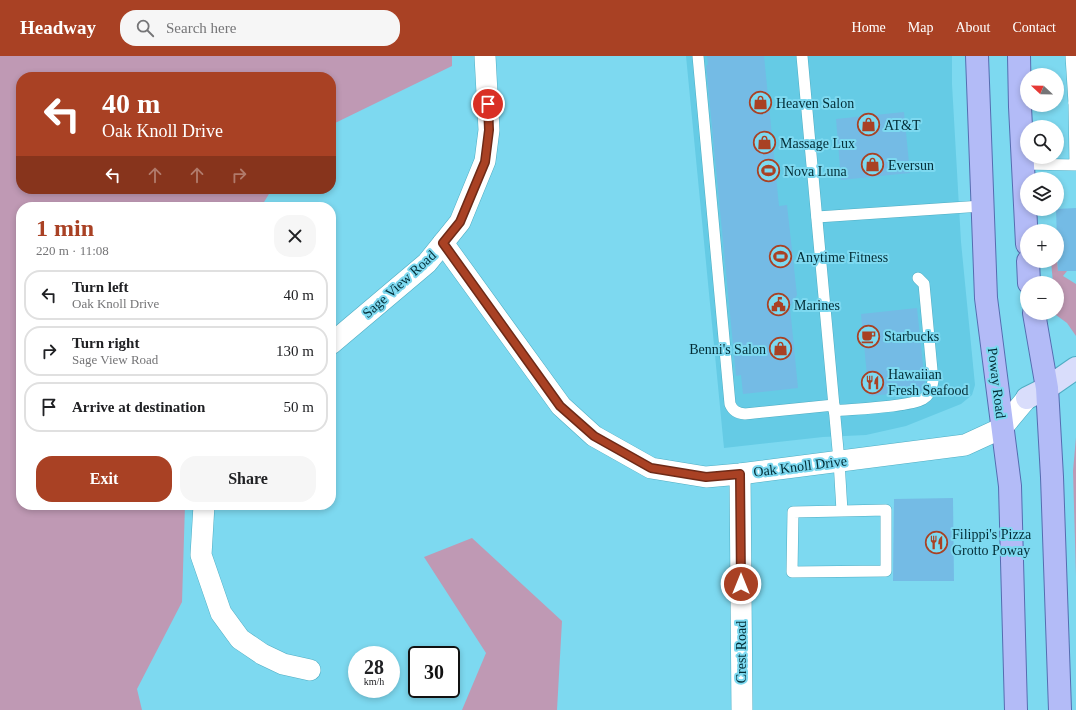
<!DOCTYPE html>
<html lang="en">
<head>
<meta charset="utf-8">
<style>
  :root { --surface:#fff; --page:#f6f6f6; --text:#202124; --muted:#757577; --line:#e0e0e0; --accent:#a94124 }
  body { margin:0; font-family:Georgia,serif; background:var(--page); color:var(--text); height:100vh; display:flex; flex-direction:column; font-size:15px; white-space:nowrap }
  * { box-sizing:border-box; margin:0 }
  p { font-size:13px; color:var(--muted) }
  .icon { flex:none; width:22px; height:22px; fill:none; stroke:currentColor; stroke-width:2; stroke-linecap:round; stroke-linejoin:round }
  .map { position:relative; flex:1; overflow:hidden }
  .side { position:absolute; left:16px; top:146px; width:320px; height:308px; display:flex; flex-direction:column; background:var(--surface); border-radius:16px; box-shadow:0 2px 6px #0003 }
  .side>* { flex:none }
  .guide { position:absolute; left:16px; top:16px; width:320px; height:122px; border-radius:16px; box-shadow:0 2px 6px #0003; background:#a94124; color:#fff; overflow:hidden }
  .needle { width:26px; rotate:292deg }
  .tools { position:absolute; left:1020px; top:12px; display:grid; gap:8px }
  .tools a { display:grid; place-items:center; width:44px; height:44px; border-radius:50%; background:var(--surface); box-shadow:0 2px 6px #0003; font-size:20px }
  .speed { position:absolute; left:348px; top:590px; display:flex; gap:8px; font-size:20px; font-weight:700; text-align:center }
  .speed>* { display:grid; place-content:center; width:52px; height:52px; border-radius:50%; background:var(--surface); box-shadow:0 2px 6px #0003; line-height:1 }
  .speed small { font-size:10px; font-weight:400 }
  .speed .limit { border:2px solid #111; border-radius:6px; background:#fff; color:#111 }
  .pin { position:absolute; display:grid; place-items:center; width:34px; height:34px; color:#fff; margin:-17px; border:2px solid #fff; border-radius:50%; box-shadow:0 1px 4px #0007 }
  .me { position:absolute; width:44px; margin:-22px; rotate:0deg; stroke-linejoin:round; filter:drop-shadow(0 0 3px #0008) }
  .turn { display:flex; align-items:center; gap:14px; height:84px; padding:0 20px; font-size:18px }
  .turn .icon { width:52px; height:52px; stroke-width:2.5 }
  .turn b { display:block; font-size:28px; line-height:34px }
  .lanes { display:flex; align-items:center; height:38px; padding:0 20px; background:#0003; justify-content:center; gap:20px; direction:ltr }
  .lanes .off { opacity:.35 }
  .round { display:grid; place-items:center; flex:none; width:42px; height:42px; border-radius:16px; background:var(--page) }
  .summary { display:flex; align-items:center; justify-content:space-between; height:68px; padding:0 20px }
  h1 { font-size:24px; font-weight:800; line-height:30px; color:var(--accent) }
  .cta { display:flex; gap:8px; margin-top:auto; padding:8px 20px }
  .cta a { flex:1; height:46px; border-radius:16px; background:var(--accent); color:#fff; font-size:16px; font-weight:800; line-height:46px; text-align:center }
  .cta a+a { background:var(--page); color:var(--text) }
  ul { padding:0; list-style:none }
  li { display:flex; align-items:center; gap:12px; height:50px; margin:0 8px 6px; padding:0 12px; border:2px solid var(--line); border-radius:16px }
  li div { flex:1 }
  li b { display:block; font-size:15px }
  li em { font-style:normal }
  header { display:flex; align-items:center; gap:24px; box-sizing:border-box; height:56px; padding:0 20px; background:var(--accent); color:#fff }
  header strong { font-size:19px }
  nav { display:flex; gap:22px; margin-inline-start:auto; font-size:14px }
  .search { width:280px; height:36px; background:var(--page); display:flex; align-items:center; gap:10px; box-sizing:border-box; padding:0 14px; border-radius:16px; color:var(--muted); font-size:15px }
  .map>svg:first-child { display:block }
  .built { fill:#65cbe5 }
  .green { fill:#bf99b4 }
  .building { fill:#74bbe5 }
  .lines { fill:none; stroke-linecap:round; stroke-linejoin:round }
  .lane-casing { stroke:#4fadc3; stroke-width:12 }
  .street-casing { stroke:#4fadc3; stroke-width:22 }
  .secondary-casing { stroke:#4fadc3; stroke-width:24 }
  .primary-casing { stroke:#556cb0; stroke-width:24 }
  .lane { stroke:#fff; stroke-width:11 }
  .street { stroke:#fff; stroke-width:21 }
  .secondary { stroke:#d9ddfb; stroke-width:22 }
  .primary { stroke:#b3bbf7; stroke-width:22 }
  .route-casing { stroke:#6e2a17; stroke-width:10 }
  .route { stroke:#a94124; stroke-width:7 }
  .labels { text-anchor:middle; stroke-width:4; stroke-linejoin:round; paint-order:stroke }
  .poi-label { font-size:14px; fill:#022d36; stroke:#7dd9f0; text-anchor:start }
  .street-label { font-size:14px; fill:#022d36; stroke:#7dd9f0 }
</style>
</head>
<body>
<header>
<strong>Headway</strong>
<div class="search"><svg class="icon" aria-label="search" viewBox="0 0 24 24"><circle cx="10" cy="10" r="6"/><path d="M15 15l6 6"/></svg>Search here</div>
<nav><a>Home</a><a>Map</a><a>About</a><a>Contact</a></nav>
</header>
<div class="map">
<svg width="1076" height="654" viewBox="0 0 1076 654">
  <rect width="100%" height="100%" fill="#7dd9f0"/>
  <polygon class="built" points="686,0 952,0 952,28 961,186 975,329 972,339 961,348 906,370 866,379 823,381 724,392"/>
  <g class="green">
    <polygon points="0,0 452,0 452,10 331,69 331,21 21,21 21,133 272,133 261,151 21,151 21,449 185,449 182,546 137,633 142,654 0,654"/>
    <polygon points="1057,200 1058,215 1067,215 1063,220 1076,228 1076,280 1067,267 1056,259 1057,227 1053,227 1051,205 1057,205"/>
    <polygon points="1076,381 1076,520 1073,415"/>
    <polygon points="472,482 562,565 557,654 462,654 486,597 424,501"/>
  </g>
  <g class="building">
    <polygon points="707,0 764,0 779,150 787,149 797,239 790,251 798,332 743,338 741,319 736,320 706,9 708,9"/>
    <polygon points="904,56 910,117 841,124 836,63"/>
    <polygon points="1076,152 1076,215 1058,215 1056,153"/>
    <polygon points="917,252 925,328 924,332 922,335 869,340 861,258"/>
    <polygon points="953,442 954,525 893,525 894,443"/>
  </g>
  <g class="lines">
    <defs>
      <g id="lane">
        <path d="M698,0L730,348C733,355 737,357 745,358L834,349"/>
        <polyline points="802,0 839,405 842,455 793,456 792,516 886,515 886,454 842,455"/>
        <polyline points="1071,0 1074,47 1076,48"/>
        <polyline points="1023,108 1075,109 1074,47"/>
        <polyline points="817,161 982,150"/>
        <path d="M834,355C853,353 909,351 923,343C930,339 932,333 933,325L924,228L918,222"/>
      </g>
      <g id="street">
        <polyline points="443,187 561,350 594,380 651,412 706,421 740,418 965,389 1002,372 1027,342"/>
        <polyline points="331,288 427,207 460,166 485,105 489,74 485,0"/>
        <polyline points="740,418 742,654"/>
        <polyline points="204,449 201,499 221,557 240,583 262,598 283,608 310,614"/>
      </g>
      <polyline id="secondary" points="1027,342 1047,332 1076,312"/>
      <g id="primary">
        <polyline points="977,0 986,242 1010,430 1016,654"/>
        <polyline points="1019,0 1020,51 1027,188"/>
        <polyline points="1028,205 1029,227"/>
        <polyline points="1034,257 1047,332 1052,421 1060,654"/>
      </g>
    </defs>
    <use href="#lane" class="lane-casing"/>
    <use href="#street" class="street-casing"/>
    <use href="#secondary" class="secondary-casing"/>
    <use href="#primary" class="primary-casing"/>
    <use href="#lane" class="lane"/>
    <use href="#street" class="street"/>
    <use href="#secondary" class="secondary"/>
    <use href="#primary" class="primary"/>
  </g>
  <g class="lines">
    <defs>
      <polyline id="route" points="488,48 489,74 485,106 460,166 443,187 560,350 594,380 651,412 706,421 740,418 741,528"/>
    </defs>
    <use href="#route" class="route-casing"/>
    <use href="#route" class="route"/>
  </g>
  <defs>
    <symbol id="shop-ring" viewBox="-11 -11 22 22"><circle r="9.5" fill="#7dd9f0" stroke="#a94124" stroke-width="1.5"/><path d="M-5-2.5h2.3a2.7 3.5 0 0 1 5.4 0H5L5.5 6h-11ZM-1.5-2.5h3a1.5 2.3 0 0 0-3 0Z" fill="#a94124"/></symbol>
    <symbol id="stadium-ring" viewBox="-11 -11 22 22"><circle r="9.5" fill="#7dd9f0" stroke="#a94124" stroke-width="1.5"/><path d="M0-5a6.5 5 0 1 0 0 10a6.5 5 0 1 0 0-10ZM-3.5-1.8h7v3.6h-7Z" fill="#a94124"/></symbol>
    <symbol id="civic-ring" viewBox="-11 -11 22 22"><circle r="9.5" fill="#7dd9f0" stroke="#a94124" stroke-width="1.5"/><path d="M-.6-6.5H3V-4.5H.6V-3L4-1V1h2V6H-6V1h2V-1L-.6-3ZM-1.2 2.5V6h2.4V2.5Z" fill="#a94124"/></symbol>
    <symbol id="cafe-ring" viewBox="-11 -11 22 22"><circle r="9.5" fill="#7dd9f0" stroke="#a94124" stroke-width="1.5"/><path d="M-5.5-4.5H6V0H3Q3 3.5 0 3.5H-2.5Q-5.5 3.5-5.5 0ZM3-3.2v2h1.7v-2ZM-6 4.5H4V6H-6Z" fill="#a94124"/></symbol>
    <symbol id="restaurant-ring" viewBox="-11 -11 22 22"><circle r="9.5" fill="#7dd9f0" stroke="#a94124" stroke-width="1.5"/><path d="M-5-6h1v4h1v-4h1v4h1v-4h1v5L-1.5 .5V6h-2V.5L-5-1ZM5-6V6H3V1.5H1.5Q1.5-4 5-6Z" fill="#a94124"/></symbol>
  </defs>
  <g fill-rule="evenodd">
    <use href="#shop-ring" x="748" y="34" width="25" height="25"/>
    <use href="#shop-ring" x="856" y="56" width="25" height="25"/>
    <use href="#shop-ring" x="752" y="74" width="25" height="25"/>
    <use href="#shop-ring" x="860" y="96" width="25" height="25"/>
    <use href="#stadium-ring" x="756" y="102" width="25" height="25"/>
    <use href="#stadium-ring" x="768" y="188" width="25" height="25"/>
    <use href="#civic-ring" x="766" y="236" width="25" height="25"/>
    <use href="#cafe-ring" x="856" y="268" width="25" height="25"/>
    <use href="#shop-ring" x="768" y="280" width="25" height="25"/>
    <use href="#restaurant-ring" x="860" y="314" width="25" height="25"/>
    <use href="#restaurant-ring" x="924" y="474" width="25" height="25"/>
  </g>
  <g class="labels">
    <g class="poi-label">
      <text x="776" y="52">Heaven Salon</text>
      <text x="884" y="74">AT&amp;T</text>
      <text x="780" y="92">Massage Lux</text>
      <text x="888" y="114">Eversun</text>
      <text x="784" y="120">Nova Luna</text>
      <text x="796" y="206">Anytime Fitness</text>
      <text x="794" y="254">Marines</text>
      <text x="884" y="285">Starbucks</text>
      <text x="766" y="298" text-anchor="end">Benni's Salon</text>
      <text x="888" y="323">Hawaiian<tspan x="888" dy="16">Fresh Seafood</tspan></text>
      <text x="952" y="483">Filippi's Pizza<tspan x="952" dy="16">Grotto Poway</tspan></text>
    </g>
    <g class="street-label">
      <text transform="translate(399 228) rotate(-42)" y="5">Sage View Road</text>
      <text transform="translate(997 327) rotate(83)" y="5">Poway Road</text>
      <text transform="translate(800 410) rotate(-7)" y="5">Oak Knoll Drive</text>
      <text transform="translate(741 596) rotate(-90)" y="5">Crest Road</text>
    </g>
  </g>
</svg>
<div class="tools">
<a><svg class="needle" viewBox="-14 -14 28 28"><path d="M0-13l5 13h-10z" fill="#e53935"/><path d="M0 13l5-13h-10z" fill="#757577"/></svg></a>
<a><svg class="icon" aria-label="search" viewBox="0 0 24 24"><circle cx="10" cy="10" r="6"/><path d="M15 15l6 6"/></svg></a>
<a><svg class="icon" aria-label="layers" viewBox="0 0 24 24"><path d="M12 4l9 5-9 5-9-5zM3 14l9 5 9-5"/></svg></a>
<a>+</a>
<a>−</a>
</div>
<div class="speed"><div>28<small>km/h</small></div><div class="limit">30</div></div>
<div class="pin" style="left:488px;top:48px;background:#d93025"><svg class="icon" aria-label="arrive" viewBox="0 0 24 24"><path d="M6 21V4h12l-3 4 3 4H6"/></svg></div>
<svg class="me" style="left:741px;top:528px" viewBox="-20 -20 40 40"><circle r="17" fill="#a94124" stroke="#fff" stroke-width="3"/><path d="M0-11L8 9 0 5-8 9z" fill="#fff"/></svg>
<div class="guide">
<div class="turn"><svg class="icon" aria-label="left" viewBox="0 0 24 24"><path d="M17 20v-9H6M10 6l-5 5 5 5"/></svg><div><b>40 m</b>Oak Knoll Drive</div></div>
<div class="lanes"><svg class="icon" aria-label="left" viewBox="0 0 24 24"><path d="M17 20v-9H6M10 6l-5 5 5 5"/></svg><svg class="icon off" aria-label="ahead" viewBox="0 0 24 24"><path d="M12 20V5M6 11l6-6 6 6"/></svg><svg class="icon off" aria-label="ahead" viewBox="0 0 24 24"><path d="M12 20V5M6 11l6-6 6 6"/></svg><svg class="icon off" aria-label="right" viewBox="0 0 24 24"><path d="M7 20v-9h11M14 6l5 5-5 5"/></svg></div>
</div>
<section class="side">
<div class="summary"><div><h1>1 min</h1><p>220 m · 11:08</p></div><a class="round"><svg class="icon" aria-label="close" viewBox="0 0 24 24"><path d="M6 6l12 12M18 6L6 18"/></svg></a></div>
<ul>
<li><svg class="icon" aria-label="left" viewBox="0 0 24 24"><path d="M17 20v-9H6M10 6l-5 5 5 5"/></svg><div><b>Turn left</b><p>Oak Knoll Drive</p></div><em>40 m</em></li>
<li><svg class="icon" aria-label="right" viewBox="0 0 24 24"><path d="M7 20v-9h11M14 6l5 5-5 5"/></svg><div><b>Turn right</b><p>Sage View Road</p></div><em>130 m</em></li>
<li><svg class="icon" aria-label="arrive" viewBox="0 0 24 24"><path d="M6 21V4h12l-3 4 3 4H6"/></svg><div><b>Arrive at destination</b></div><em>50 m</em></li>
</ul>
<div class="cta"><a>Exit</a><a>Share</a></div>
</section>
</div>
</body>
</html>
